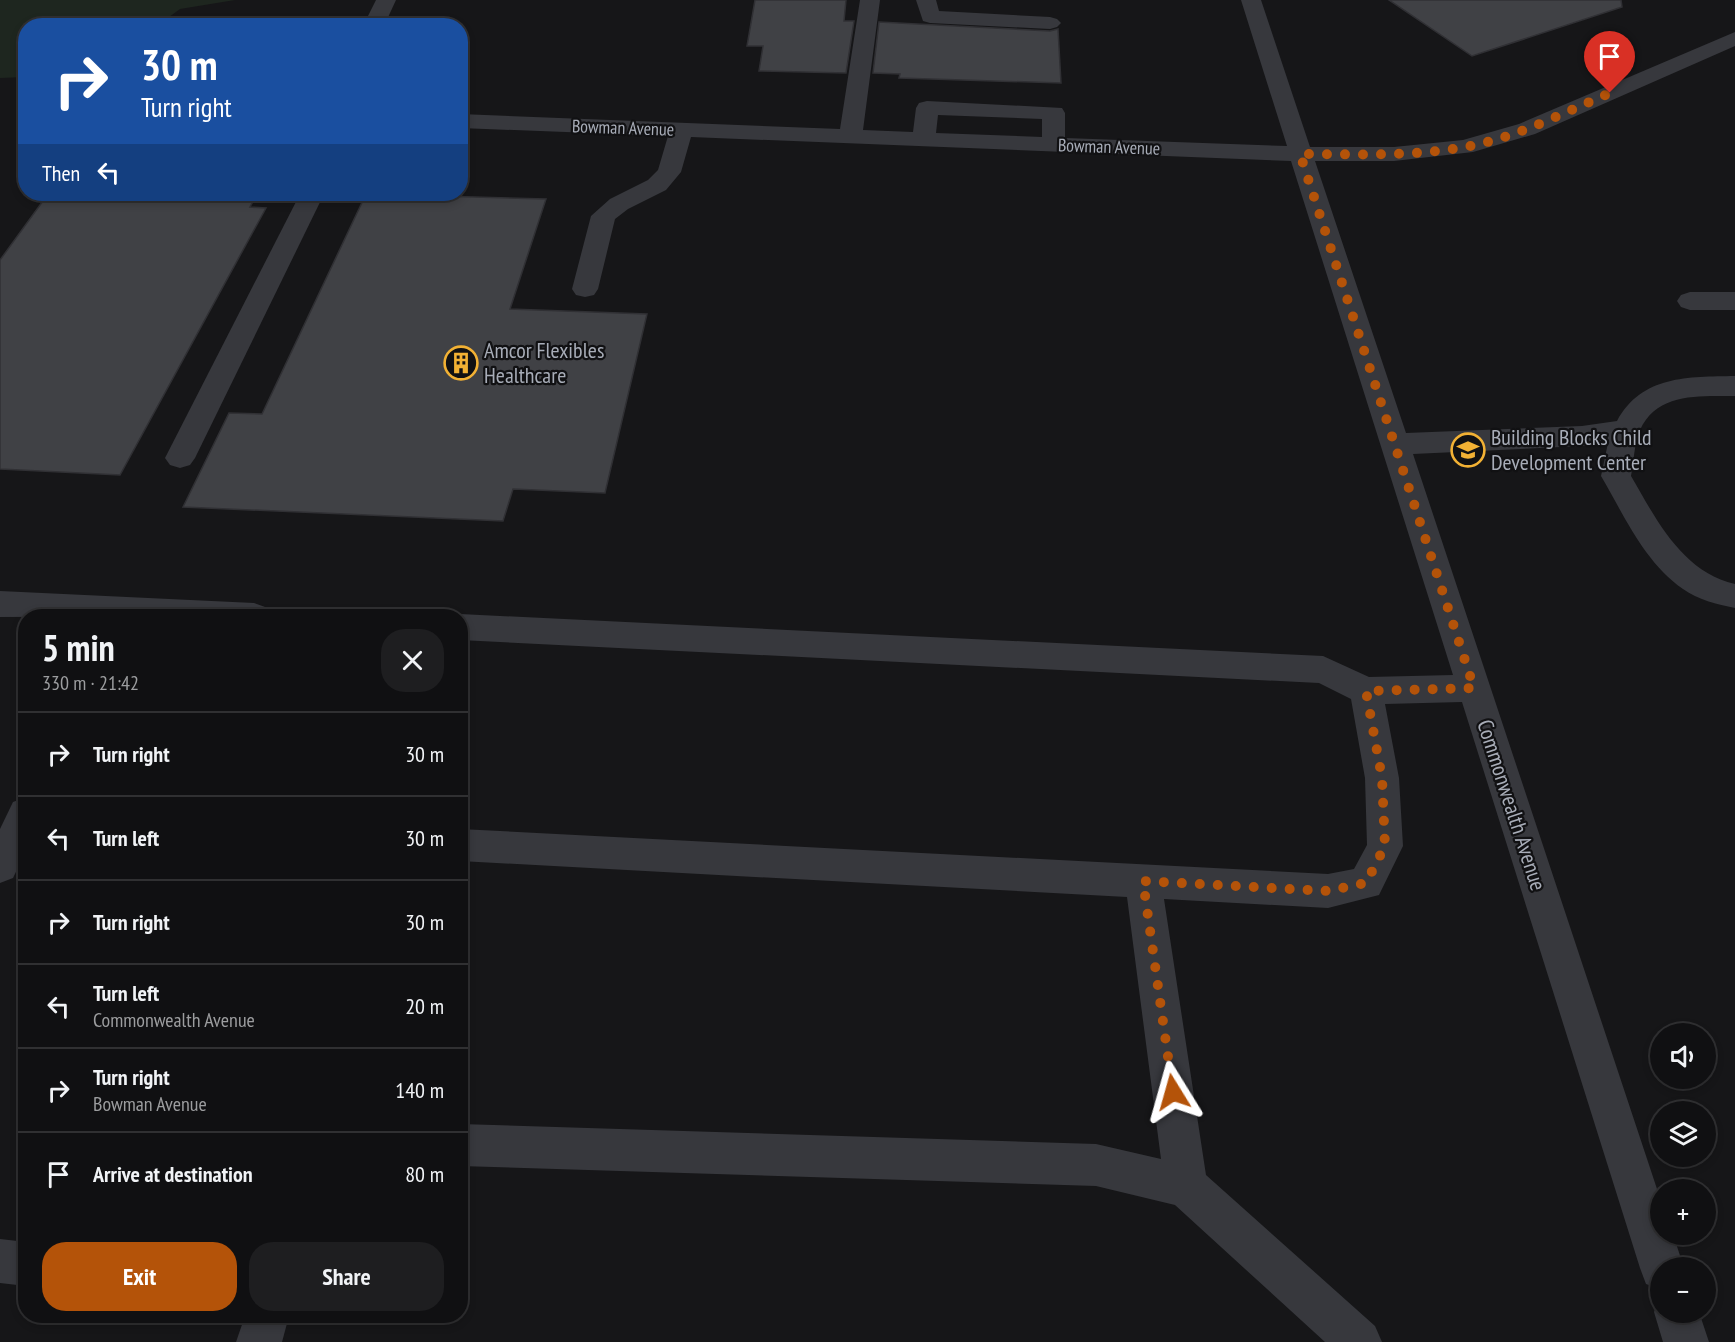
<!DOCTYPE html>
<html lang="en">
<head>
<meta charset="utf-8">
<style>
  :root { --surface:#101012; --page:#1e1e20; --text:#f1f3f6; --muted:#9c9d9f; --line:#303032; --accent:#b45309 }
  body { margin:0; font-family:"PT Sans Narrow",sans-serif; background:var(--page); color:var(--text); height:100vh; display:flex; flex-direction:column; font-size:22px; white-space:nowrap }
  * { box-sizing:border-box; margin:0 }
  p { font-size:20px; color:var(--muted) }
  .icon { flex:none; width:33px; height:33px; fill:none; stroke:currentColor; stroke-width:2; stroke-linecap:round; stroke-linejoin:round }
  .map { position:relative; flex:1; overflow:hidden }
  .side { position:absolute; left:18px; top:609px; width:450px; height:714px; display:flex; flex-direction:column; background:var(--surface); border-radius:24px; box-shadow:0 3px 9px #0003,0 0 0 2px var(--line) }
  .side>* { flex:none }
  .banner { position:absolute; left:18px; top:18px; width:450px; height:183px; border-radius:24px; box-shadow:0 3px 9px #0003,0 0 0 2px var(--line); background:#1a4fa0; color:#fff; overflow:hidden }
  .controls { position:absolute; left:1650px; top:1023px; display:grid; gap:12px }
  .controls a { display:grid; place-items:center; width:66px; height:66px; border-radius:50%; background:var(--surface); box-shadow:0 3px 9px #0003,0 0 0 2px var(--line); font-size:30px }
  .pin { position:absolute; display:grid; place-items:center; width:51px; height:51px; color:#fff; margin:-62px -26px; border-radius:50% 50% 50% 0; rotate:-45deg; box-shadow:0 0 6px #0007 }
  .pin .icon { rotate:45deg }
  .me { position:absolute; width:66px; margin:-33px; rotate:352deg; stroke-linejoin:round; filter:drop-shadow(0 0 4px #0008) }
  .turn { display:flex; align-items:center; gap:21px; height:126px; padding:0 24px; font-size:27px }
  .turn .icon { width:78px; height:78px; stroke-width:2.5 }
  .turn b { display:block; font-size:42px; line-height:51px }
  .then { display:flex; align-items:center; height:57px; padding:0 24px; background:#0003; gap:12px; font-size:22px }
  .round { display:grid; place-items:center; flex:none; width:63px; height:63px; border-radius:24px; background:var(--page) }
  .overview { display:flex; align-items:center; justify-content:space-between; height:102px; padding:0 24px }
  h1 { font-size:36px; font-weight:600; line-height:45px }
  .cta { display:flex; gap:12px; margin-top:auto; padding:12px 24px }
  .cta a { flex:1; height:69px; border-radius:24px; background:var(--accent); color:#fff; font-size:24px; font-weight:600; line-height:69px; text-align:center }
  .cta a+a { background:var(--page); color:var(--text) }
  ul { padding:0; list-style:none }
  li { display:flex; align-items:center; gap:18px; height:84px; padding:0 24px; border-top:2px solid var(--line) }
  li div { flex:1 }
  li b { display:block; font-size:22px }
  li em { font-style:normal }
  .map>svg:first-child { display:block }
  .green { fill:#1e261f }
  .building { fill:#404145; stroke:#303034; stroke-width:1.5 }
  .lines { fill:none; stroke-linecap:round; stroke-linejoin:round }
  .minor { fill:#37383d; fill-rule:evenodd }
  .route { stroke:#b45309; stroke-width:10; stroke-dasharray:0 18 }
  .labels { text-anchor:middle; stroke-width:4.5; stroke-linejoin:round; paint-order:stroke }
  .far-street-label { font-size:18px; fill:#a8adb8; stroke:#111113 }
  .poi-label { font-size:22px; fill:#a8adb8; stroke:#111113; text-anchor:start }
  .street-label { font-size:22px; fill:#a8adb8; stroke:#111113 }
</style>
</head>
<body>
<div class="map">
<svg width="1735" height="1342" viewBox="0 0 1735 1342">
  <rect width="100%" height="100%" fill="#161618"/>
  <polygon class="green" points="0,0 235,0 180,9 158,25 26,26 25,77 0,78"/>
  <g class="building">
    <polygon points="755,0 846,0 844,21 854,21 846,73 759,71 763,46 747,46"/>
    <polygon points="1389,0 1621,0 1622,7 1472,56"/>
    <polygon points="879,22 1050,31 1058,29 1061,83 899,78 900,74 873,73"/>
    <polygon points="48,194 177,197 179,194 257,194 250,207 266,208 120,475 0,469 0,260"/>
    <polygon points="366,194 546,199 510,309 647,314 605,493 513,489 503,521 183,507 229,413 262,414"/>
  </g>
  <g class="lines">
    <g class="minor">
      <polygon points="376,0 396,0 384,26 363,26"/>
      <path d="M860,0H880L863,130L913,132L916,108L919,103L927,101L1062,108L1065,113V138L1287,146L1241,0H1261L1310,147H1394L1463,140L1519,124L1735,32V46L1535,134L1473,152L1394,161H1315L1406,433L1582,426L1617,421C1642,375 1688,377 1735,376V396C1700,396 1657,392 1640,430C1634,444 1634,461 1631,476C1656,519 1682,572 1735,584V608C1717,604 1698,600 1683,589C1644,562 1624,515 1601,476L1608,443L1582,446L1413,454L1660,1198V1234H1673L1684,1268H1660V1289L1646,1284L1640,1268L1462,702L1385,704L1399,778L1403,846L1379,895L1328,908L1164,899L1206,1175L1375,1326L1382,1342H1325L1175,1205L1096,1186L460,1166V1124L1096,1144L1161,1159L1127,897L460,861V829L1328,874L1354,869L1367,845L1365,778L1351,699L1319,683L460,640V616H453L460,614L1323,656L1369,677L1453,675L1291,161L691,137L681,172L666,190L628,209L615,219L598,289L594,295L585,297L576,295L572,289L591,216L610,199L648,180L658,170L668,136L460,128V114L840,129ZM938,115L1042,119V137L936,133Z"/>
      <polygon points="916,0 936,0 939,11 1050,17 1057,19 1061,23 1057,27 1050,29 930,23 923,21"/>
      <polygon points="300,194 324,194 195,458 190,465 180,468 170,465 165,458"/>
      <polygon points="1690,292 1735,292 1735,310 1690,310 1681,307 1677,301 1681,295"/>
      <polygon points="0,591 254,603 265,607 270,616 0,617"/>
      <polygon points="26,797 26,851 13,878 0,883 0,829 13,802"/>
      <polygon points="0,1239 26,1242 26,1286 0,1283"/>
      <polygon points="1660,1296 1660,1312 1699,1312 1709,1342 1663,1342 1654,1312"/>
      <polygon points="245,1316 289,1316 282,1342 236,1342"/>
    </g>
  </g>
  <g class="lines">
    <path class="route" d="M1173,1092L1143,881L1328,891L1366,883L1385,846L1382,778L1366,691L1474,688L1300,154C1355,154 1411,157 1465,147C1516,138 1563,113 1610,93"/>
  </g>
  <defs>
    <symbol id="building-ring" viewBox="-11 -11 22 22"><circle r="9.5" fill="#111113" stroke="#f2b134" stroke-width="1.5"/><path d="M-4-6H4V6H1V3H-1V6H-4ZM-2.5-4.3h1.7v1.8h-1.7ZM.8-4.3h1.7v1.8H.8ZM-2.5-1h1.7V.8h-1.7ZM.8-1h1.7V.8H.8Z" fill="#f2b134"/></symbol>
    <symbol id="school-ring" viewBox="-11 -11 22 22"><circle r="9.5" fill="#111113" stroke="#f2b134" stroke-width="1.5"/><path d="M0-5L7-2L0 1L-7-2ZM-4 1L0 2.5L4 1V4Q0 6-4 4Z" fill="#f2b134"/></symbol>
  </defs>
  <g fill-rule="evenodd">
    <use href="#building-ring" x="442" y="344" width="38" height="38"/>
    <use href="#school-ring" x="1449" y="431" width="38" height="38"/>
  </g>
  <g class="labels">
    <g class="far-street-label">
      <text transform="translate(623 128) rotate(2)" y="6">Bowman Avenue</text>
      <text transform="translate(1109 147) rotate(2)" y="6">Bowman Avenue</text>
    </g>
    <g class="poi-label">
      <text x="484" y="358">Amcor Flexibles<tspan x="484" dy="25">Healthcare</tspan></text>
      <text x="1491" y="445">Building Blocks Child<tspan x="1491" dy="25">Development Center</tspan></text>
    </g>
    <g class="street-label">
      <text transform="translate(1512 805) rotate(72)" y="8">Commonwealth Avenue</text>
    </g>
  </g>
</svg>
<div class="controls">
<a><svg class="icon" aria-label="sound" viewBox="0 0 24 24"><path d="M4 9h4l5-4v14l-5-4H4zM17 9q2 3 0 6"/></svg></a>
<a><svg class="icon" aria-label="layers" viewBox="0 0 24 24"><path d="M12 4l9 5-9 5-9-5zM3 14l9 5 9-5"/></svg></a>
<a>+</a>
<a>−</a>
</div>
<div class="pin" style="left:1610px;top:93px;background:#d93025"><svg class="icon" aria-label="arrive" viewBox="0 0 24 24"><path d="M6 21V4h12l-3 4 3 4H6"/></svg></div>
<svg class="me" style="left:1173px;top:1092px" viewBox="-20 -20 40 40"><path d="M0-17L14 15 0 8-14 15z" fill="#b45309" stroke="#fff" stroke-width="4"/></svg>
<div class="banner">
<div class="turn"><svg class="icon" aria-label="right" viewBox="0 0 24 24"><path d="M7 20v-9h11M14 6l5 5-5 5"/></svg><div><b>30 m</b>Turn right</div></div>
<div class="then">Then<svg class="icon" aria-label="left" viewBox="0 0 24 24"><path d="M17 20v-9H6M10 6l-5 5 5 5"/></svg></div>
</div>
<section class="side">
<div class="overview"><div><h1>5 min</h1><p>330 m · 21:42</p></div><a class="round"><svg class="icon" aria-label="close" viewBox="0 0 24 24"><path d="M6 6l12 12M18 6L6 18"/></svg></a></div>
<ul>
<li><svg class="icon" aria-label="right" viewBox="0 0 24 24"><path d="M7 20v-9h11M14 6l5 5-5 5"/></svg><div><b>Turn right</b></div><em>30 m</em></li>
<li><svg class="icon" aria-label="left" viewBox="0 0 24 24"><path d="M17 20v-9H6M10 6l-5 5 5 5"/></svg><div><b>Turn left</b></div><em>30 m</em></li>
<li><svg class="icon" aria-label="right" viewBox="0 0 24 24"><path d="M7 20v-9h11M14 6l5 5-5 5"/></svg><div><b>Turn right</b></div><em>30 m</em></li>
<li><svg class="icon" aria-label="left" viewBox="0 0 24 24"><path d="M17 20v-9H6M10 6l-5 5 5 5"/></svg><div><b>Turn left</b><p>Commonwealth Avenue</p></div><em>20 m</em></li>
<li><svg class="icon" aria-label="right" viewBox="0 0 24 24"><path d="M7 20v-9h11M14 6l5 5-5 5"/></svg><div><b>Turn right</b><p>Bowman Avenue</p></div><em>140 m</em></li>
<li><svg class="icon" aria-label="arrive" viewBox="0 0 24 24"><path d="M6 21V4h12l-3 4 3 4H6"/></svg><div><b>Arrive at destination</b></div><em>80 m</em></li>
</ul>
<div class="cta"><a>Exit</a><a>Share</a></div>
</section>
</div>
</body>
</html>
